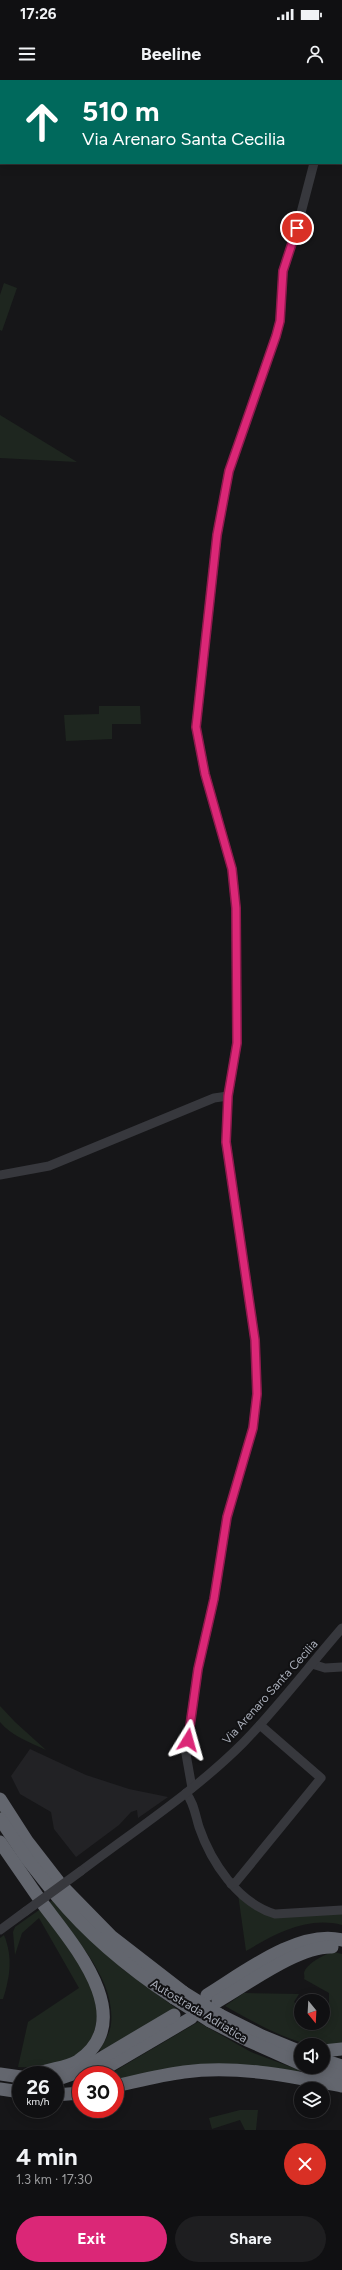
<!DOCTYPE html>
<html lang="en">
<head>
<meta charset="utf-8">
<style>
  :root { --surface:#101012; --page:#1e1e20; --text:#f1f3f6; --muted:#9c9d9f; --line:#303032; --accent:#db2777 }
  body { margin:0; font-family:Figtree,sans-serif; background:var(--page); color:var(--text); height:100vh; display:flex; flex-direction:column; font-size:15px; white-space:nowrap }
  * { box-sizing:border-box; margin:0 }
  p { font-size:13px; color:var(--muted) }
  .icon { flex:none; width:22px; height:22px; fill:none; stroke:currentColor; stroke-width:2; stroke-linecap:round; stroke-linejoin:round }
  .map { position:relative; height:2050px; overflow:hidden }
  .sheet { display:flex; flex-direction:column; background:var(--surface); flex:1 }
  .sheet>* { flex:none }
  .top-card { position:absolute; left:0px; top:0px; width:342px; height:84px; box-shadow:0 2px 10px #0003,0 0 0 1px var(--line); background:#00695c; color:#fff; overflow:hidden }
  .needle { width:26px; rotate:162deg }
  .controls { position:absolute; left:294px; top:1914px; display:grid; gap:8px }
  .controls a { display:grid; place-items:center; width:36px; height:36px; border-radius:50%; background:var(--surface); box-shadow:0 2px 10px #0003,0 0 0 1px var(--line); font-size:20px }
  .speed { position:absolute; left:12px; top:1986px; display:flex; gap:8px; font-size:20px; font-weight:700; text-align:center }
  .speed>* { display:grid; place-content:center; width:52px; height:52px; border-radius:50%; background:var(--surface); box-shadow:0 2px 10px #0003,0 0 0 1px var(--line); line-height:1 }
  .speed small { font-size:10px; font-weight:400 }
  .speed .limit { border:6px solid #d22; background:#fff; color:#111 }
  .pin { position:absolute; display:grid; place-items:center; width:34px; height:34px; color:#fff; margin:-17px; border:2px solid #fff; border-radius:50%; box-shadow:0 1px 4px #0007 }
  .me { position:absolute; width:44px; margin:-22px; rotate:8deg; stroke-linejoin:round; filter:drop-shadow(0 0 3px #0008) }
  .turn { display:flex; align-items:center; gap:14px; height:84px; padding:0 16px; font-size:18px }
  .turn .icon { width:52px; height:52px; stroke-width:2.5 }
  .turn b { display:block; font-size:28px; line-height:34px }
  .round { display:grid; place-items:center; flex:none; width:42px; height:42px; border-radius:21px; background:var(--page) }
  .overview { display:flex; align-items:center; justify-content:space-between; height:68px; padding:0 16px }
  h1 { font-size:24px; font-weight:700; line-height:30px }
  .action { display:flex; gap:8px; margin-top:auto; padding:8px 16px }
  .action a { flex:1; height:46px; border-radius:24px; background:var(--accent); color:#fff; font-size:16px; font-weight:700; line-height:46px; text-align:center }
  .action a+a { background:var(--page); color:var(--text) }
  .status { display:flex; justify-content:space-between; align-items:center; height:28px; padding:0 20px; background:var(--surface); direction:ltr }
  .status svg { height:11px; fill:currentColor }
  header { display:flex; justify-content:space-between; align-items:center; height:52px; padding:0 16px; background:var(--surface); font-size:18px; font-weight:700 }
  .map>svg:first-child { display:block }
  .built { fill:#222225 }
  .green { fill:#1e261f }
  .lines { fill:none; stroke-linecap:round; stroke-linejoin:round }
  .minor { stroke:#37383d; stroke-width:9 }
  .highway { stroke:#63666e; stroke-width:13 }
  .minor-bridge { stroke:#37383d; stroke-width:9 }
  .highway-bridge { stroke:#63666e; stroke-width:13 }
  .route-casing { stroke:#8e194d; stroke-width:10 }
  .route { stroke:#db2777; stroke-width:7 }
  .labels { text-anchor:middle; stroke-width:4; stroke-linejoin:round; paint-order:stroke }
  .street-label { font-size:12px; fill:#a8adb8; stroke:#111113 }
</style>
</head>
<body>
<div class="status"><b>17:26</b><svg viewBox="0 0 49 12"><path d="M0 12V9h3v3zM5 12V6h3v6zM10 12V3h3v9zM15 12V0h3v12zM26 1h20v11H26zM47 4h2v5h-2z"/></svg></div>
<header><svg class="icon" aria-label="menu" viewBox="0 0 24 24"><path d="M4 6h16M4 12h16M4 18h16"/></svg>Beeline<svg class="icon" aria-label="person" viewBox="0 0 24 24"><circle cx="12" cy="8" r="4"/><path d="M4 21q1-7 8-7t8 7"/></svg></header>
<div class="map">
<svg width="342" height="2050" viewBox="0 0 342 2050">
  <rect width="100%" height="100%" fill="#161618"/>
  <polygon class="built" points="30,1669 86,1695 129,1709 168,1717 138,1738 137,1730 131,1732 119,1745 76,1777 54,1749 51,1732 20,1714 11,1696"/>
  <g class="green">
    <polygon points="4,203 17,208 2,251 0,250 0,215"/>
    <polygon points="0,335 77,382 0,378"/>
    <polygon points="99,626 140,626 141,644 112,644 112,659 66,661 64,635 99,634"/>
    <path d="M0,1626L15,1642L46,1670C29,1662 12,1656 0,1642Z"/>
    <path d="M238,1814L264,1831H342V1845C307,1836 275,1854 246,1871Z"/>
    <path d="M53,1820L121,1888L177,1929L102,1975L100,1969C105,1961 110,1953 111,1944C116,1898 73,1856 48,1823Z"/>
    <path d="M42,1828C59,1854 83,1881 94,1911C102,1934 96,1963 75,1977C59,1987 35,1988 18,1987L28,1942L79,1908L39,1838L22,1853L15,1875L13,1852L15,1847Z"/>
    <path d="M4,1855C13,1877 10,1897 3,1919H0V1858Z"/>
    <path d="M334,1872L342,1874V1965C331,1965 318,1967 307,1964C279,1957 250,1940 225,1926L244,1913L299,1914L294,1922L301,1927V1943H323V1931L329,1928V1913L304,1899C305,1897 304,1895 304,1893C306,1883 327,1873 334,1872Z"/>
    <polygon points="198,1942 251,1972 299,1990 299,1995 271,1990 115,2003 115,1995 108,1995"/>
    <polygon points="240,2030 258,2030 256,2050 245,2050 240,2040 212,2049 209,2038"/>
  </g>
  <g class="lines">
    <g class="minor">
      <polyline points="336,1 336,0"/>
      <polyline points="0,1095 49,1086 214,1018 228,1016"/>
      <polyline points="312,1584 325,1588 342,1587"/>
      <polyline points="192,1708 186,1674 198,1589 214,1519 227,1437 253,1348 257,1314 255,1260 226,1062 228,1016 237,963 236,828 232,789 205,694 196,647 217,455 229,391 276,256 280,241 283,191 297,148 314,83"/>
      <path d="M186,1713C194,1723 195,1734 199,1747C211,1782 238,1823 275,1834L342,1830"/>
      <path d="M81,1791C135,1750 194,1712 243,1663C278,1627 309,1586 342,1548"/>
      <polyline points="231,1804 236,1802 321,1698 260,1645"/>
      <polyline points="0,1850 26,1831"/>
    </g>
    <g class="highway">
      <polyline points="0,1719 27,1761 58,1801"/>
      <polyline points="0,1739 27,1779 50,1808"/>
      <polyline points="0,1762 38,1817"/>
      <polyline points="64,1808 112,1857 183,1912"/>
      <path d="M56,1815C89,1855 130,1889 174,1918"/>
      <path d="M207,1915C243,1893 299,1849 342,1860"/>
      <path d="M218,1921C248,1904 298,1866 332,1867"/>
      <polyline points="220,1935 262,1956 301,1972"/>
      <polyline points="210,1941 247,1960 301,1984"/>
      <polyline points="323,1971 342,1969"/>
      <polyline points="323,1980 342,1986"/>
      <polyline points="310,1987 342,1997"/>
      <polyline points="0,1994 21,1997"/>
      <path d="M35,1995C49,1988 65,1989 78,1981C140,1939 72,1863 43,1824"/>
      <polyline points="94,1995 191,1938"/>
      <polyline points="55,2000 78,1992 174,1935"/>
      <path d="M115,2006C138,2001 161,1995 184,1992C237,1985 290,1996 342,2006"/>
      <polyline points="0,2009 21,2012"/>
      <polyline points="55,2015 81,2013"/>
    </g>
    <polyline class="minor-bridge" points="26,1831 81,1791"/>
    <g class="highway-bridge">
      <polyline points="183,1912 220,1935"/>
      <polyline points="174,1918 210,1941"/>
    </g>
  </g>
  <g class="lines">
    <defs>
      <polyline id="route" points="188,1660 198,1589 214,1519 227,1437 253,1348 257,1314 255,1260 226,1062 228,1016 237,963 236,828 232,789 205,694 196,647 217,455 229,391 276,256 280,241 283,191 297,148"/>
    </defs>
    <use href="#route" class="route-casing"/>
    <use href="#route" class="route"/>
  </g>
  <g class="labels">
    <g class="street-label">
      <text transform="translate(270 1612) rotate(-48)" y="4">Via Arenaro Santa Cecilia</text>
      <text transform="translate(199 1931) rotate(31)" y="4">Autostrada Adriatica</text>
    </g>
  </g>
</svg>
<div class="controls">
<a><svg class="needle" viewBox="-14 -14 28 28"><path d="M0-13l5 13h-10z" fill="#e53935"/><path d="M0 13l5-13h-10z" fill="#9c9d9f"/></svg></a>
<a><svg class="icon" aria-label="sound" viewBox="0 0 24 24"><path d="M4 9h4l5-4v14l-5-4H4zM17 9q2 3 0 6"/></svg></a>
<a><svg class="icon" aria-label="layers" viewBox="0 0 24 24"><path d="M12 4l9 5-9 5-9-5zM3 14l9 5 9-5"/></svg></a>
</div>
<div class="speed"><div>26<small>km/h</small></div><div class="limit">30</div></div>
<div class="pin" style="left:297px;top:148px;background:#d93025"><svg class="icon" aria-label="arrive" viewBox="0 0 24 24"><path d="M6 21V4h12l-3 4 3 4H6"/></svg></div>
<svg class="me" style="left:188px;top:1660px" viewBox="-20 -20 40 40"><path d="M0-17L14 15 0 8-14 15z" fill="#db2777" stroke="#fff" stroke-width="4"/></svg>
<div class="top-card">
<div class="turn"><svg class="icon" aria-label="ahead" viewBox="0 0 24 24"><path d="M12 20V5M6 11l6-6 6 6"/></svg><div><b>510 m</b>Via Arenaro Santa Cecilia</div></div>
</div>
</div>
<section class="sheet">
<div class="overview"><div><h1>4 min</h1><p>1.3 km · 17:30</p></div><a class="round" style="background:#d93025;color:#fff"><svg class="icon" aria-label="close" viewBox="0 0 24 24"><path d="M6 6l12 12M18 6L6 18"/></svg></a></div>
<div class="action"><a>Exit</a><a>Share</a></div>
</section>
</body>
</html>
